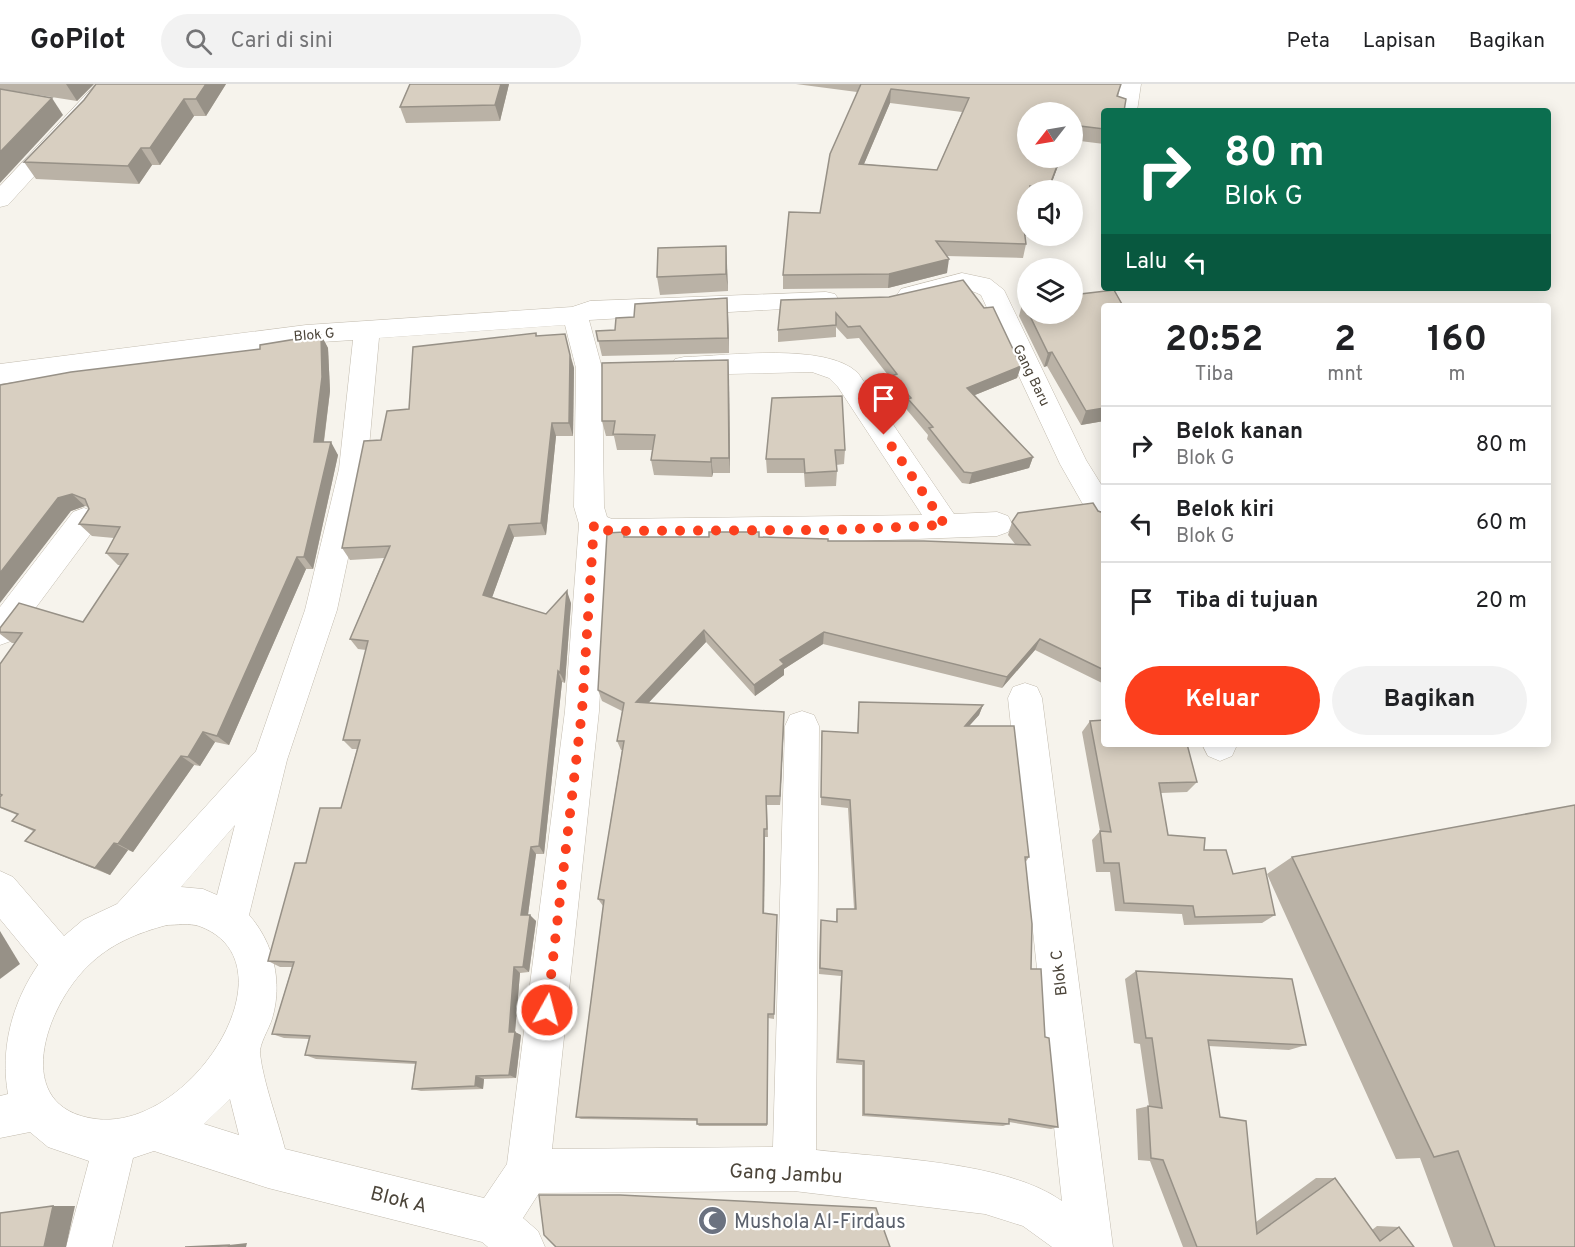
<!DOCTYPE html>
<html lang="id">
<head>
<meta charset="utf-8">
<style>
  :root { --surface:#fff; --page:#f2f2f2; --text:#202124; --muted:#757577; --line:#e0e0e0; --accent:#fc3f1d }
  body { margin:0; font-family:Overpass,sans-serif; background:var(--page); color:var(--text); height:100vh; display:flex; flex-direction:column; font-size:22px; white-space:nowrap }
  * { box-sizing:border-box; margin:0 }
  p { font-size:20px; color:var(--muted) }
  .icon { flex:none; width:33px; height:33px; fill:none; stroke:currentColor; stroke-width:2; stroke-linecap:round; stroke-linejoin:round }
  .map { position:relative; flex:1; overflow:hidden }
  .drawer { position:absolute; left:1101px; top:219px; width:450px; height:444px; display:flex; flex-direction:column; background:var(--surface); border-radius:6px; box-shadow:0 3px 15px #0003 }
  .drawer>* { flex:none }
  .hud { position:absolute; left:1101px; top:24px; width:450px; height:183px; border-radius:6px; box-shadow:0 3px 15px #0003; background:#0b6e4f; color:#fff; overflow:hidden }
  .needle { width:39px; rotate:239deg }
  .fabs { position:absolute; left:1017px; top:18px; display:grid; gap:12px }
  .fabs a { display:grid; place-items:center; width:66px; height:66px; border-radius:50%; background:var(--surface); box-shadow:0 3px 15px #0003; font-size:30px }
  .pin { position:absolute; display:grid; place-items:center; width:51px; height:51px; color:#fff; margin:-62px -26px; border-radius:50% 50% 50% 0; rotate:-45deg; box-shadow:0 0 6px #0007 }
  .pin .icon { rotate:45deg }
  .me { position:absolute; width:66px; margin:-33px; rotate:7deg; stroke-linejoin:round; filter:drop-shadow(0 0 4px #0008) }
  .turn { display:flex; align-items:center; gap:21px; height:126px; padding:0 24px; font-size:27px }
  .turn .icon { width:78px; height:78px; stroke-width:2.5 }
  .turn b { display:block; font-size:42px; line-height:51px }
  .then { display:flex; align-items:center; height:57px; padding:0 24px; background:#0003; gap:12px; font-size:22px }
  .eta { display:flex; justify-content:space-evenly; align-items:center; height:102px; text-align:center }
  .eta b { font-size:36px; font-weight:700; line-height:42px }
  .cta { display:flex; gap:12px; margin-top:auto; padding:12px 24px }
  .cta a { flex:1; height:69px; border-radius:36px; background:var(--accent); color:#fff; font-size:24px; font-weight:700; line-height:69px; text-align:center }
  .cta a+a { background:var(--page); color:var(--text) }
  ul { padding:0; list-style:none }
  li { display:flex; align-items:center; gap:18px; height:78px; padding:0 24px; border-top:2px solid var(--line) }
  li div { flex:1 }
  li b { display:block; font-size:22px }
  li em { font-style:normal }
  header { display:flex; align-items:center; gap:36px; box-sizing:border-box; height:84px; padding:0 30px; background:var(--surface); border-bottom:2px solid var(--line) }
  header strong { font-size:28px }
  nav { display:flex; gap:33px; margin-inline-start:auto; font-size:21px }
  .search { width:420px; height:54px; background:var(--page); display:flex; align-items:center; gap:15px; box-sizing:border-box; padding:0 21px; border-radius:33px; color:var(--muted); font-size:22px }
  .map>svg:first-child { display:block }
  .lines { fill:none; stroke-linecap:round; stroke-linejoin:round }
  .minor-casing { stroke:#c2bbae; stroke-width:1 }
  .minor { fill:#fff; fill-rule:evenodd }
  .wall { fill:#bab2a6; fill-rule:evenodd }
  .shaded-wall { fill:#979187 }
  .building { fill:#d8cfc1; stroke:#979187; stroke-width:1.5; fill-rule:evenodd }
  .route { stroke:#fc3f1d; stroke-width:10; stroke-dasharray:0 18 }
  .labels { text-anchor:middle; stroke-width:4.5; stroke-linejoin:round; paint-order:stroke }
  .far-street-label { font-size:14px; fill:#4b4439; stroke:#fff }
  .street-label { font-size:16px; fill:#4b4439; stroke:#fff }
  .near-street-label { font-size:20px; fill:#4b4439; stroke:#fff }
  .near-worship-label { font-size:20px; fill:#5b616d; stroke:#fff; text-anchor:start }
</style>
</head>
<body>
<header>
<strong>GoPilot</strong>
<div class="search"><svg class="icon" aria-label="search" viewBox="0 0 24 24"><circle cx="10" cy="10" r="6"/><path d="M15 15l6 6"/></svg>Cari di sini</div>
<nav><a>Peta</a><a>Lapisan</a><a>Bagikan</a></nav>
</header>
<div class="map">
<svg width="1575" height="1163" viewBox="0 0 1575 1163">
  <rect width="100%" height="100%" fill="#f6f3ec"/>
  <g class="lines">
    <defs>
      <g id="minor">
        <polygon points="96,0 118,0 8,121 0,123 0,102"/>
        <polygon points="1121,0 1141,0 1137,27 1115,27"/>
        <path d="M962,189L990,195L1004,206L1086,376L1104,405V442L1093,438L1060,380L981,211C953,195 928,224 901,217L897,211L901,205Z"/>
        <path d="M826,208L835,210L839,216L835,222L589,236L602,284L604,423L607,433L612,435L922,431L838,303L829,294L812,288L684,291L675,289L671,282L675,275L684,273C728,272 826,258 858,289L954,430L997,428L1008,432L1012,440L1008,448L997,452L833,458L608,459L599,627L552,1065L773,1063L785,642L790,631L802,627L814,631L819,642L816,1066C885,1074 1006,1077 1062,1117L1008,614L1013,603L1025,599L1037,603L1042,614L1113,1163H1052L1023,1142L985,1130L794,1107L539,1109L523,1134L538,1147L545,1163H488L482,1158L268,1104L154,1067L133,1074L112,1163H66L89,1077L48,1063L30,1048L0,1054V1012L8,1010C0,965 12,919 38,881L0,835V787L13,793L64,852L83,836L117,820L256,667L305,526L339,385L353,256L306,259L0,300V280L306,241L572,223L590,217ZM565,241L576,284L574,423L579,440L565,627L507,1080L484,1114L285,1065C277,1034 264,1001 260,970C259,960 269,945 272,935C283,899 274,859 249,831L287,676L337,526L367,385L379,254ZM235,741L217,811L203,805L181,803ZM167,841C177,841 189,839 199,842C298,878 192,1047 96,1035C9,1024 46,922 88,882C110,860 137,849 167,841ZM230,1015L239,1051L204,1040Z"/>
        <polygon points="84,424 95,428 99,436 95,444 11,557 0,561 0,523 73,428"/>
        <polygon points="1202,660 1237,660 1237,661 1232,672 1220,677 1208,672"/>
      </g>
    </defs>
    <use href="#minor" class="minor-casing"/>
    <use href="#minor" class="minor"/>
  </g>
  <g class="wall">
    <polygon points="0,0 94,0 77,17 0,5"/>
    <polygon points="226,0 206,32 194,32 160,81 152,81 139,100 36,95 24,78 84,16"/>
    <polygon points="410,0 509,0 500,37 406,39 400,23"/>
    <path d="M796,0H1121L1104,27V60L1072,56V28L1028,74H1061L1049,106H1028V152H1032H1025L1026,160L1023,174L946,172L947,189L888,204L783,205V191L820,129L857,8ZM890,19L962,28L937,86L864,80Z"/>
    <polygon points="726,162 728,207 660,211 657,193"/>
    <polygon points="889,213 1021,282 1017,294 975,311 1033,373 1029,384 969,400 962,399 927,355 928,351 907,326 907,324 890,303 891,295 859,254 847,255 836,243 836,253 778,258 778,246"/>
    <polygon points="1023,217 1028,217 1028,230 1072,230 1104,222 1104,337 1081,341 1047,282 1044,283 1019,232"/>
    <polygon points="728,230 729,269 602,272 596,247 615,246"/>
    <polygon points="536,249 537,252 565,250 574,284 573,352 556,352 546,451 514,453 492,513 546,530 571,519 565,599 562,598 544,770 536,770 528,831 536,837 529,888 520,889 515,948 521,951 516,994 484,995 483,1005 421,1007 412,1005 415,980 316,975 305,971 309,955 284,954 272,950 292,883 280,883 268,877 306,779 341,724 357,665 352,665 343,656 366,566 358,565 350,555 384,474 350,476 342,464 381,356 409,325"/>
    <polygon points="321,251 328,264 330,307 324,358 338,371 313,485 306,485 229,661 215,658 200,682 194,681 133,768 128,766 110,791 42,764 25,757 33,747 12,737 17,731 0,724 0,580 15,559 12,559 0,550 0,544 83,538 121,481 118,481 106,469 114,454 92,452 79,440 89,425 88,423 85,422 71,427 0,301 260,265"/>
    <polygon points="729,292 730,389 713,389 712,393 654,391 651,376 652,366 617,366 614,352 606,352 602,337"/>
    <polygon points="772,314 845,366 844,380 836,381 837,387 836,402 805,403 804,389 767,389 766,375"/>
    <polygon points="1098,427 1104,429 1104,600 1035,566 1002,604 823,560 784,585 784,591 755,612 706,558 648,619 784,638 780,721 767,721 768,753 765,753 764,829 777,837 774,935 768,934 767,1042 699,1042 697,1040 697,1037 581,1035 576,1033 603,822 598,815 622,666 621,666 617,657 622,627 602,617 598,606 625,453 759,453 828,457 1015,460 1008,451 1012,438"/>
    <polygon points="859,618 983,621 979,631 969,642 1029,773 1025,779 1031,885 1045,953 1058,1043 1051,1045 1009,1038 1009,1040 1003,1042 862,1032 862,981 836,979 841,892 819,890 820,842 821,836 836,838 837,825 854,825 848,724 821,721 821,657 822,647 857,649"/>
    <polygon points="1090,637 1197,698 1187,708 1161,709 1168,751 1204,766 1233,790 1275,831 1262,839 1184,841 1182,830 1115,827 1110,788 1096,788 1092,756 1100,747 1082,648"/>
    <polygon points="1292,773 1575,1163 1453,1163 1420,1074 1396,1075 1267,790"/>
    <polygon points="1136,887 1306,961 1289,966 1208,962 1220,1033 1256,1138 1316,1094 1335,1094 1372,1146 1377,1142 1399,1143 1414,1163 1183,1163 1150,1077 1138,1076 1136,1025 1149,1022 1140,960 1134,959 1125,895"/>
  </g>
  <g class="shaded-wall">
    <polygon points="66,0 94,0 77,17"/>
    <polygon points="206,0 226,0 206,32 196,15"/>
    <polygon points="501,0 509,0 500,37 495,21"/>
    <polygon points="891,5 890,19 858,94 859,80"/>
    <polygon points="52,14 63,31 0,99 0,68"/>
    <polygon points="184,15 194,32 160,81 150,64"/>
    <polygon points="141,64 152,81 139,100 128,82"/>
    <polygon points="1060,74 1061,74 1049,106 1048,106"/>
    <polygon points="726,162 727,180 728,207 726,190"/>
    <polygon points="949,175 947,189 888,204 889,190"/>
    <polygon points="727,214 728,230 729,269 728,254"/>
    <polygon points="321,251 328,264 330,307 322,371 314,358"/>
    <polygon points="1052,268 1047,282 1044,283 1048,269"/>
    <polygon points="570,271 574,284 573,352 569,339"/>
    <polygon points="728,276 729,292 730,389 729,374"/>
    <polygon points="1021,282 1017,294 965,315 967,304"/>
    <polygon points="1104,324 1104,337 1081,341 1086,327"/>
    <polygon points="552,339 556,352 546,451 541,439"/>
    <polygon points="331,358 338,371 313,485 304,473"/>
    <polygon points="1033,373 1029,384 969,400 972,389"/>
    <polygon points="711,374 713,389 712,393 711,378"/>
    <polygon points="72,410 85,422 71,427 0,519 0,489 58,414"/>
    <polygon points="509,441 514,453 489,522 483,511"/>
    <polygon points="297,473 306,485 229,661 217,652"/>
    <polygon points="567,507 571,519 565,599 560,589"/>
    <polygon points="704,546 706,558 639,629 636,618"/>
    <polygon points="824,548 823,560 784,585 784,591 755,612 754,601 780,576"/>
    <polygon points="1040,555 1035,566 1002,604 1007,593"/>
    <polygon points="558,587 562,598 544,770 539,762"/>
    <polygon points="983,621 979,631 961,651 965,642"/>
    <polygon points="784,628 784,638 780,721 780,712"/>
    <polygon points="203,648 215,658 200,682 188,673"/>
    <polygon points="181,672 194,681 133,768 118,760"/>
    <polygon points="764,745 765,753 764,836 763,829"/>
    <polygon points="114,759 128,766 110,791 95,784"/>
    <polygon points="531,763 536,770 527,838 521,831"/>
    <polygon points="530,831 536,837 529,888 523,883"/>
    <polygon points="0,847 20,880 0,895"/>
    <polygon points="514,883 520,889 515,948 521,951 516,994 509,991 509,948"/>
    <polygon points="476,992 484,995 483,1005 475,1002"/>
    <polygon points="53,1122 75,1122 66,1163 44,1163"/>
    <polygon points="247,1159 246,1163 228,1163 229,1161"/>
  </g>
  <g class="building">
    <polygon points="96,0 206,0 196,15 184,15 150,64 141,64 128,82 24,78 84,16"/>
    <polygon points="410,0 501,0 495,21 400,23"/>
    <path d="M861,0H1121L1117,12L1126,15L1124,27H1104V45L1072,41V28H1028V74H1060L1048,106L1030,102V106H1028V137H1023L1026,160L936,157L949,175L889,190L783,191L789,128L820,129L830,70ZM891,5L969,14L937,86L859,80Z"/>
    <polygon points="0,5 52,14 0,68"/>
    <polygon points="726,162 726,190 657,193 658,164"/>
    <polygon points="963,196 984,224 993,223 1021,282 967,304 1033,373 972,389 964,388 929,344 933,343 908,315 911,314 891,292 897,290 860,242 848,243 836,229 836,241 778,246 781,216 889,213"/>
    <polygon points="1114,206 1123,222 1104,222 1104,324 1086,327 1052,268 1048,269 1029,230 1072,230 1072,211"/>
    <polygon points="727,214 728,254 598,257 596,247 615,246 616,234 634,233 635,220"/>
    <polygon points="1023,217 1028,217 1028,227"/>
    <polygon points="536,249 536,252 565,250 570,271 569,339 552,339 541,439 509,441 483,511 546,530 567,507 560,589 558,587 539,762 531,763 521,831 530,831 523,883 514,883 509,948 515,948 509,991 476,992 475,1002 412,1005 416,978 305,971 310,952 272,950 294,878 268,877 295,779 306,779 320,724 341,724 360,656 343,656 368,557 350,555 390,462 342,464 364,357 381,356 387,327 409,325 413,263"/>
    <polygon points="321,251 322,293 314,358 331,358 304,473 297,473 217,652 203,648 188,673 181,672 118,760 114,759 95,784 25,757 35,746 12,737 18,730 0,723 0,713 2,711 0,710 0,580 22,549 0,548 0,544 19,519 83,538 128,470 106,469 120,443 79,440 89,425 85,415 72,410 58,414 0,489 0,301 71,288 260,265 260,261"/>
    <polygon points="728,276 729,374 711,374 711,378 651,376 655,351 613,350 615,337 602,337 602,279"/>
    <polygon points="842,312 845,366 835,366 837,387 805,389 804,375 766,375 772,314"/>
    <polygon points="1093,419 1098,427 1104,429 1104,586 1040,555 1007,593 824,548 780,576 784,580 754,601 704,546 636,618 784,628 780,712 766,712 767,745 764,745 763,829 777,831 774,930 768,930 767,1040 697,1040 697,1035 576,1033 604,816 598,815 624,657 617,657 624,619 598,606 607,449 624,448 624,453 709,453 709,448 759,448 759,453 828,455 828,457 924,457 1030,461 1012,438 1018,429"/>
    <polygon points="859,618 983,621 965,642 1014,642 1029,773 1025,773 1032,840 1031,885 1041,885 1045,953 1049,954 1058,1043 1009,1035 1009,1040 864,1030 864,977 838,975 842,887 820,884 821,836 837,838 837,825 856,825 850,716 821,713 822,647 858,649"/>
    <polygon points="1104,636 1104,660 1187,660 1197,698 1159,699 1168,751 1205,754 1204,766 1226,766 1233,790 1265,784 1275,831 1195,833 1193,822 1124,819 1119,779 1104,779 1100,747 1111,748 1090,637"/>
    <polygon points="1575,721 1575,1163 1495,1163 1458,1067 1434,1073 1292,773"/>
    <polygon points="1136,887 1292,895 1306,961 1208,956 1220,1033 1246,1037 1257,1150 1335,1094 1380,1157 1399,1143 1414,1163 1197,1163 1163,1076 1151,1074 1148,1022 1162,1024 1152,954 1146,954"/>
    <polygon points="539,1111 620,1111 876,1124 890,1163 556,1163 544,1151"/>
    <polygon points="53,1122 44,1163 0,1163 0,1129"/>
    <polygon points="229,1161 228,1163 185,1163"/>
  </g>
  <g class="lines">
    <polyline class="route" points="547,926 582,627 594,440 609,447 833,446 945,441 884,351"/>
  </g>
  <defs>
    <symbol id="mosque-disc" viewBox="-11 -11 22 22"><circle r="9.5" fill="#6b7280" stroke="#fff"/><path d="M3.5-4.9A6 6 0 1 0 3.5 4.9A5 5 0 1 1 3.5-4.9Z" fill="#fff"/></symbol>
  </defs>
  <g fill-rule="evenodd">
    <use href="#mosque-disc" x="696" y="1120" width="33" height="33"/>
  </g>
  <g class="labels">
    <g class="far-street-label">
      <text transform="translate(314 250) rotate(-5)" y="5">Blok G</text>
      <text transform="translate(1032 291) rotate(64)" y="5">Gang Baru</text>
    </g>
    <g class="street-label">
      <text transform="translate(1058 889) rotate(-97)" y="6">Blok C</text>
    </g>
    <g class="near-street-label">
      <text transform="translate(786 1089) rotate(3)" y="7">Gang Jambu</text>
      <text transform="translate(399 1115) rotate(14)" y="7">Blok A</text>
    </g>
    <g class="near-worship-label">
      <text x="734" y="1144">Mushola Al-Firdaus</text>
    </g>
  </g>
</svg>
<div class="fabs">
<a><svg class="needle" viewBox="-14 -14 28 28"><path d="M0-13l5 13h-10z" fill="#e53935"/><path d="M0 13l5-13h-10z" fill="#757577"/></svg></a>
<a><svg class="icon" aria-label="sound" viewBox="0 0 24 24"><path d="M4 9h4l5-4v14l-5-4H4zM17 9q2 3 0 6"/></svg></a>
<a><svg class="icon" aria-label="layers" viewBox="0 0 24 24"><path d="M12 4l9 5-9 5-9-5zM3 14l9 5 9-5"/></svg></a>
</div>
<div class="pin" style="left:884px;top:351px;background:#d93025"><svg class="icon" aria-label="arrive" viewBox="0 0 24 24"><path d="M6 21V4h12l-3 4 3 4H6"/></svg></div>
<svg class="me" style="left:547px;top:926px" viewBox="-20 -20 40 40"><circle r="17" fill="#fc3f1d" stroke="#fff" stroke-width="3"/><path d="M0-11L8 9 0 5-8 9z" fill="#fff"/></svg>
<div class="hud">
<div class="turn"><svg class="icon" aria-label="right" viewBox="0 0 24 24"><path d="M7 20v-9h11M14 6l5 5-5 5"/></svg><div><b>80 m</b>Blok G</div></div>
<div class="then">Lalu<svg class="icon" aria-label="left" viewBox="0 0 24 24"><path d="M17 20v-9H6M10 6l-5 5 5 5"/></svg></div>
</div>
<section class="drawer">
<div class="eta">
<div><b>20:52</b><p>Tiba</p></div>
<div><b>2</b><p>mnt</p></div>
<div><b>160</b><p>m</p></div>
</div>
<ul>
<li><svg class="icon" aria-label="right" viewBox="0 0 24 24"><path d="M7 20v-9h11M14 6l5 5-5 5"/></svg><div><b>Belok kanan</b><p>Blok G</p></div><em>80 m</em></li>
<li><svg class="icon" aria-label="left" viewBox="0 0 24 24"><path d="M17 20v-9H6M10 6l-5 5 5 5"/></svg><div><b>Belok kiri</b><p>Blok G</p></div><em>60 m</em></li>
<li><svg class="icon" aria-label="arrive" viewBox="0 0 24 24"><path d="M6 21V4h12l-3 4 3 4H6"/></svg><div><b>Tiba di tujuan</b></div><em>20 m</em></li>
</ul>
<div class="cta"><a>Keluar</a><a>Bagikan</a></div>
</section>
</div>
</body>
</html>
